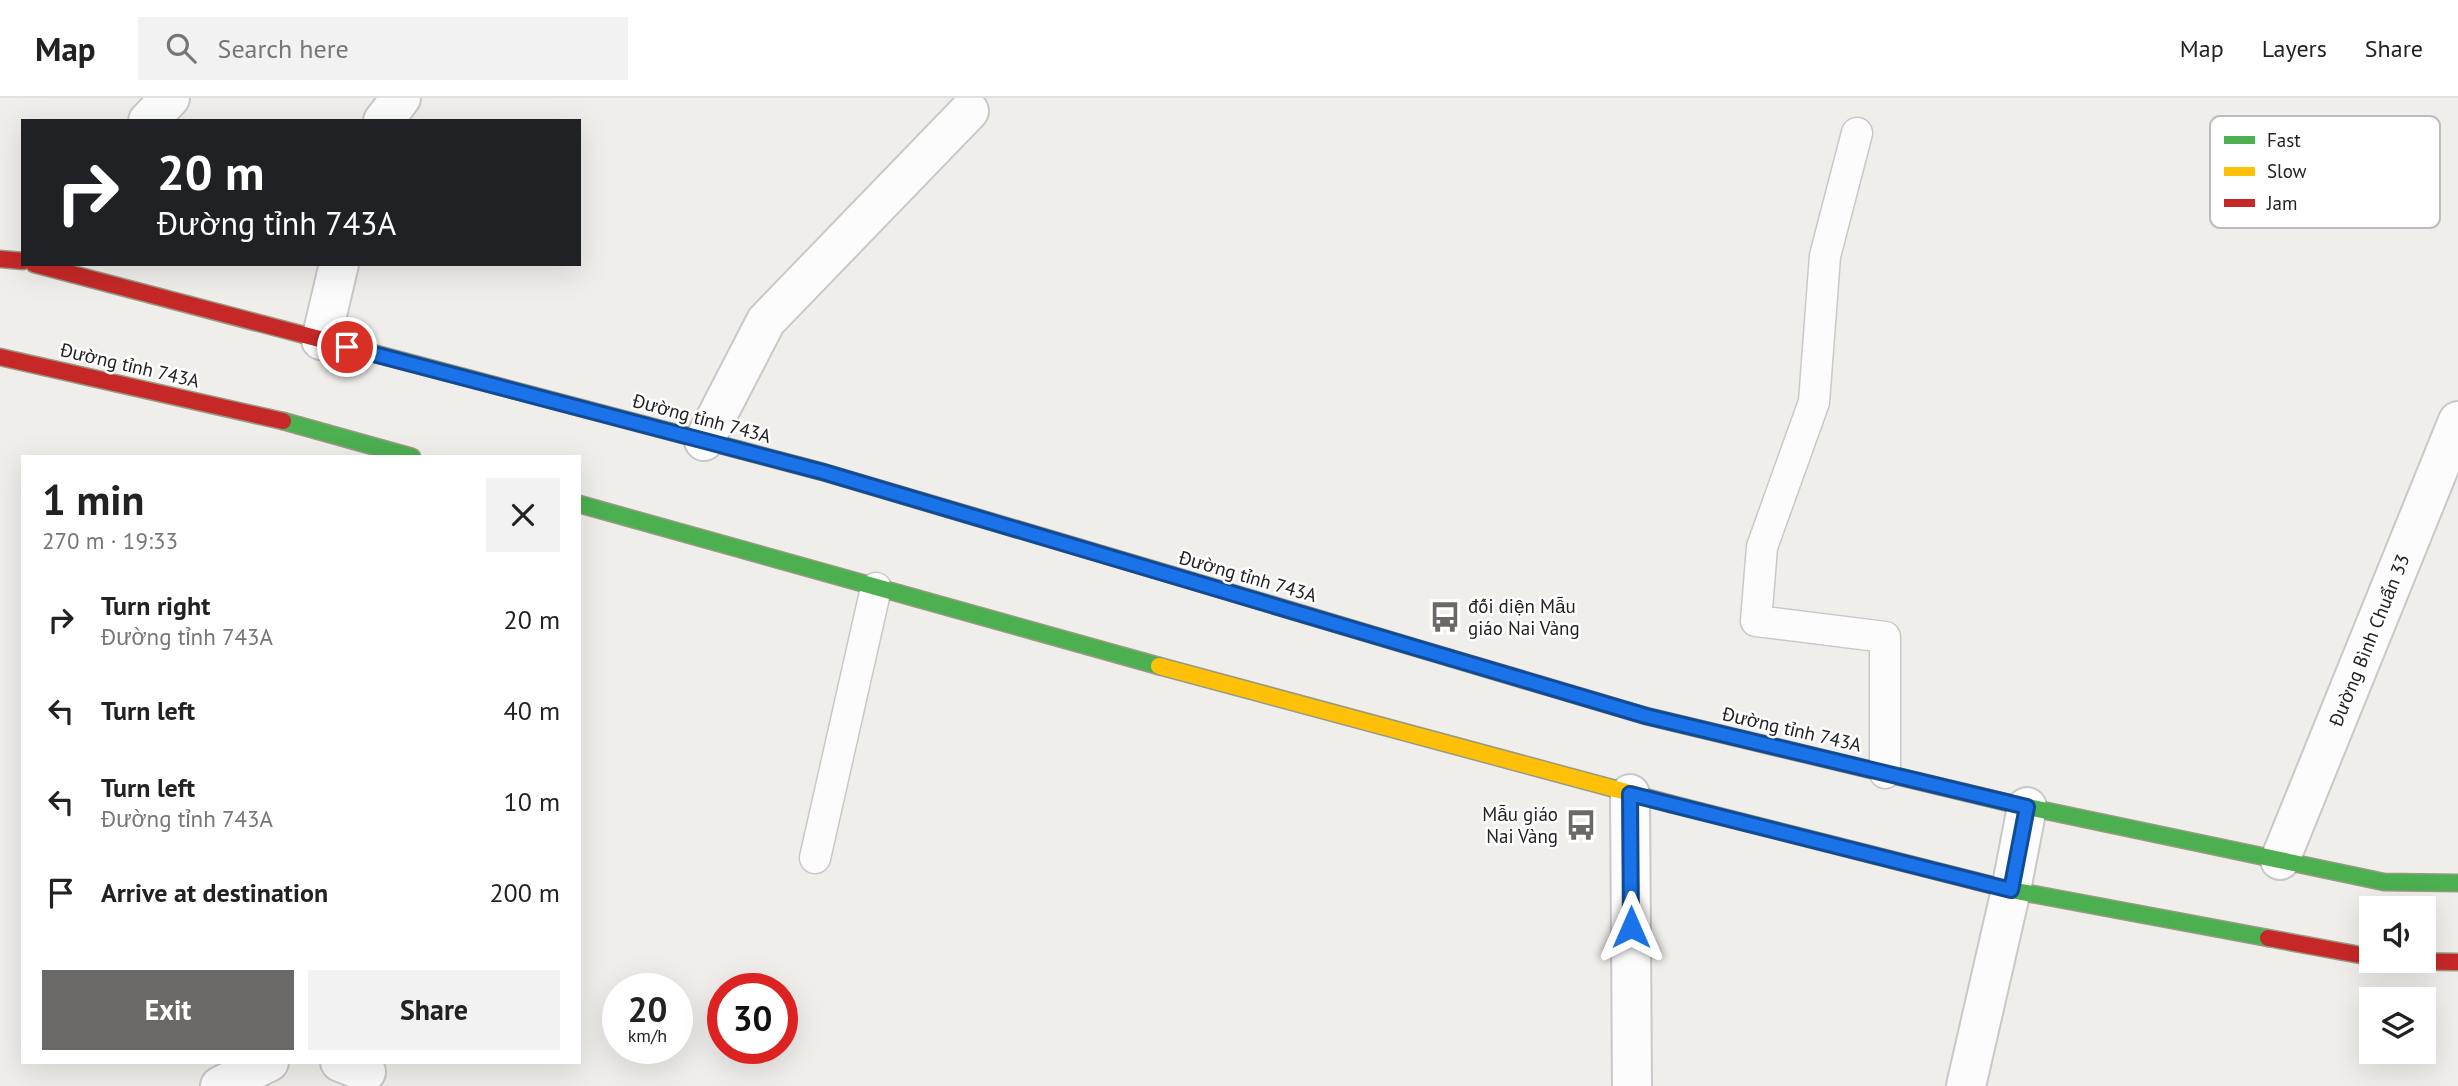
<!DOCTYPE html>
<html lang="en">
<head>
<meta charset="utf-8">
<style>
  :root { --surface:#fff; --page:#f2f2f2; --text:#222; --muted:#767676; --line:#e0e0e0; --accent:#6a6968 }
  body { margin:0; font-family:"PT Sans",sans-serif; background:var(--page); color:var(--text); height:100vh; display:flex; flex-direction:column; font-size:26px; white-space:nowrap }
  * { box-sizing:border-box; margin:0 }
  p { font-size:23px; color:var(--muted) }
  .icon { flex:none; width:38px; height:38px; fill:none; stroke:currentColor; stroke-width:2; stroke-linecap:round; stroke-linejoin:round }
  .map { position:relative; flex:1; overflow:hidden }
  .panel { position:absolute; left:21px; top:357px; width:560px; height:609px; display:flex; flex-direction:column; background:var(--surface); border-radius:0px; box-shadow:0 7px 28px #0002 }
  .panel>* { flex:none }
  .guide { position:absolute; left:21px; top:21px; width:560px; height:147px; border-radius:0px; box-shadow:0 7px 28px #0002; background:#202124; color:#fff; overflow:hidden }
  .buttons { position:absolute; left:2359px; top:798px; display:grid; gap:14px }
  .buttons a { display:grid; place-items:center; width:77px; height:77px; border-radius:0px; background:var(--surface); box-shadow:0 7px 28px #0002; font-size:35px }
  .speed { position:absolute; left:602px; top:875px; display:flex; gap:14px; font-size:35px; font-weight:700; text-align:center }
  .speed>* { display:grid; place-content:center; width:91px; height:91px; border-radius:50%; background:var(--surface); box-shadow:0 7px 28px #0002; line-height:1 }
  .speed small { font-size:18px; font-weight:400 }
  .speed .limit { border:10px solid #d22; background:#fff; color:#111 }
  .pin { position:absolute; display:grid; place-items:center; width:60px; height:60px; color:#fff; margin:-30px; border:4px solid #fff; border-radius:50%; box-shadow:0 2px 7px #0007 }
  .me { position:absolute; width:77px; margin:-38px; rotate:0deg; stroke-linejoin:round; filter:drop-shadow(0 0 5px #0008) }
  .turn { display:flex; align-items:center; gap:24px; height:147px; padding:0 21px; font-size:32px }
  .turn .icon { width:91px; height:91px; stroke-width:2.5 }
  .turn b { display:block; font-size:49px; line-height:60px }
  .round { display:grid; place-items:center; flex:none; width:74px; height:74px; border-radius:0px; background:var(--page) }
  .headline { display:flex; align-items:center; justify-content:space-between; height:119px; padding:0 21px }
  h1 { font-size:42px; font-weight:700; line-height:52px }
  .cta { display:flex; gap:14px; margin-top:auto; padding:14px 21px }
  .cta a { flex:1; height:80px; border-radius:0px; background:var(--accent); color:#fff; font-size:28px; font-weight:700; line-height:80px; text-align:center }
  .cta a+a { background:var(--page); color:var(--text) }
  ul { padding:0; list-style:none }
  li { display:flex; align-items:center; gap:21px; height:91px; padding:0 21px }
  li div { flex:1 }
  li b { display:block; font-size:26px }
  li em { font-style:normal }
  header { display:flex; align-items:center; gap:42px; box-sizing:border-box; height:98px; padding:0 35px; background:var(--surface); border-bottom:2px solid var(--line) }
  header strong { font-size:33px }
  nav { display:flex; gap:38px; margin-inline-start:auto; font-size:24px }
  .search { width:490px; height:63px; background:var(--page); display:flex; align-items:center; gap:18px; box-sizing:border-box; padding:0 24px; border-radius:0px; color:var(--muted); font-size:26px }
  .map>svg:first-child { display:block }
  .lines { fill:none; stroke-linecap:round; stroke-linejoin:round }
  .lane-casing { stroke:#c9c8c7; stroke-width:33 }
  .street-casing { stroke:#c9c8c7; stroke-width:42 }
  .fast-casing { stroke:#999a82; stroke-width:19 }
  .slow-casing { stroke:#999a82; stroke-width:19 }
  .jam-casing { stroke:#999a82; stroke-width:19 }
  .lane { stroke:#fdfcfc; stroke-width:30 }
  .street { stroke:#fdfcfc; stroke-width:38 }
  .fast { stroke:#4caf50; stroke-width:16 }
  .slow { stroke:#ffc107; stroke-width:16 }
  .jam { stroke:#c62828; stroke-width:16 }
  .route-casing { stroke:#114b97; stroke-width:18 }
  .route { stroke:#1a73e8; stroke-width:12 }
  .labels { text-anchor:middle; stroke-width:5; stroke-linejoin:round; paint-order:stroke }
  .street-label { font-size:19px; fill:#222; stroke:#fff }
  .poi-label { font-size:19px; fill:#222; stroke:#fff; text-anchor:start }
  .key { fill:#fff; stroke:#bdbdbd; stroke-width:2 }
  .key-label { font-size:19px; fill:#222 }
</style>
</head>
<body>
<header>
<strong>Map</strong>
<div class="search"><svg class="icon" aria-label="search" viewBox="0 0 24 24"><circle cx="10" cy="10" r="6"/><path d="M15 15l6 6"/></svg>Search here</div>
<nav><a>Map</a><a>Layers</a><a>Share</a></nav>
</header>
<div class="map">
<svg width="2458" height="988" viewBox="0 0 2458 988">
  <rect width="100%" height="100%" fill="#f0eeeb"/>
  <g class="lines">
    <defs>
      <g id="lane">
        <polyline points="1857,35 1825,158 1814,304 1762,449 1756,523 1885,539 1885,675"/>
        <polyline points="815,760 876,490"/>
      </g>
      <g id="street">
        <polyline points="148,23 170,0"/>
        <polyline points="383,23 401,0"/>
        <polyline points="321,242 339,166"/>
        <polyline points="704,343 766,223 969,13"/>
        <polyline points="1630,696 1632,988"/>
        <polyline points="2280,762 2458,323"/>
        <polyline points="340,964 366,974"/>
        <polyline points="220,988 269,964"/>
        <polyline points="1966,988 2011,792 2027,709"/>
      </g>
      <g id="fast">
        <polyline points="369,254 740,352"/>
        <polyline points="283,323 412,359"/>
        <polyline points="579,406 1159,568"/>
        <polyline points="2009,705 2384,784 2458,785"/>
        <polyline points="1671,706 2011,792 2268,840"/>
      </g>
      <g id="slow">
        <polyline points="740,352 823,374 1172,477"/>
        <polyline points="1450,560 1646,618 2009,705"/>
        <polyline points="1159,568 1671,706"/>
      </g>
      <g id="jam">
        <polyline points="0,161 23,163"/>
        <polyline points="34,166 369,254"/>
        <polyline points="0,259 283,323"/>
        <polyline points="1172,477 1450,560"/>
        <polyline points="2268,840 2371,859"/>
        <polyline points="2393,863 2458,864"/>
      </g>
    </defs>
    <use href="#lane" class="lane-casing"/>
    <use href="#street" class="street-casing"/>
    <use href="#fast" class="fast-casing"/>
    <use href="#slow" class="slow-casing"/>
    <use href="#jam" class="jam-casing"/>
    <use href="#lane" class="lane"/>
    <use href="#street" class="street"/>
    <use href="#fast" class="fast"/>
    <use href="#slow" class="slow"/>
    <use href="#jam" class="jam"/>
  </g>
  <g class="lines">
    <defs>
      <polyline id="route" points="347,249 823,374 1646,618 2027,709 2011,792 1630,696 1631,829"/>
    </defs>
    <use href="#route" class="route-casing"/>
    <use href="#route" class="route"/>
  </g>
  <defs>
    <symbol id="bus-bare" viewBox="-9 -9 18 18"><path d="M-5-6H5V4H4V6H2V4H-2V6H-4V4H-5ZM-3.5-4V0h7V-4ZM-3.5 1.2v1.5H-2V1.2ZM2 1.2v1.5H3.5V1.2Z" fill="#6a6968" stroke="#fff" stroke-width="2.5" paint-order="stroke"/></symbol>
  </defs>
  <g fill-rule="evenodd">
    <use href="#bus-bare" x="1423" y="497" width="44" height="44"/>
    <use href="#bus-bare" x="1559" y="705" width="44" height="44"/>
  </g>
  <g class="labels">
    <g class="street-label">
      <text transform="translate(130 267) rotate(13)" y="7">Đường tỉnh 743A</text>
      <text transform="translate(702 320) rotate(15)" y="7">Đường tỉnh 743A</text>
      <text transform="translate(1248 478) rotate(16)" y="7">Đường tỉnh 743A</text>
      <text transform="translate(2369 542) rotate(-68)" y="7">Đường Bình Chuẩn 33</text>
      <text transform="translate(1792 631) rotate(13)" y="7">Đường tỉnh 743A</text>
    </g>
    <g class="poi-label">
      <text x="1468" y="515">đối diện Mẫu<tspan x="1468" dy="22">giáo Nai Vàng</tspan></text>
      <text x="1558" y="723" text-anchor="end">Mẫu giáo<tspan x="1558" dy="22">Nai Vàng</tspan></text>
    </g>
  </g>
  <rect x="2210" y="18" width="230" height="112" rx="10" class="key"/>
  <rect x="2224" y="38" width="31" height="8" fill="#4caf50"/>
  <rect x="2224" y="69" width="31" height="9" fill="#ffc107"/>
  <rect x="2224" y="101" width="31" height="8" fill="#c62828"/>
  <g class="key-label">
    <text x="2267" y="49">Fast</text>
    <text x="2267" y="80">Slow</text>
    <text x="2267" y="112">Jam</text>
  </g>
</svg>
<div class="buttons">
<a><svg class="icon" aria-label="sound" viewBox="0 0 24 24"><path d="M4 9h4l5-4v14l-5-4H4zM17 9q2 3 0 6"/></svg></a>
<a><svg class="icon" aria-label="layers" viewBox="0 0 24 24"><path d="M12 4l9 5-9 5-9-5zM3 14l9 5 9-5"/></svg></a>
</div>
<div class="speed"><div>20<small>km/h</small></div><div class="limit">30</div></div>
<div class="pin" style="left:347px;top:249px;background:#d93025"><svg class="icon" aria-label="arrive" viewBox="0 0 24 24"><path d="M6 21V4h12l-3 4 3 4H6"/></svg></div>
<svg class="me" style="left:1631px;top:829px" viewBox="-20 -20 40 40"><path d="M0-17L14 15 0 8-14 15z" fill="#1a73e8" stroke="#fff" stroke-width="4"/></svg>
<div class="guide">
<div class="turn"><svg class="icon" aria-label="right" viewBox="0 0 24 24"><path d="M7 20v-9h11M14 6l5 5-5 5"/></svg><div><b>20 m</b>Đường tỉnh 743A</div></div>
</div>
<section class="panel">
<div class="headline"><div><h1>1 min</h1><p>270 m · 19:33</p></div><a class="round"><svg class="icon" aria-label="close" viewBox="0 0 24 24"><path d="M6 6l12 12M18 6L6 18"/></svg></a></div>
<ul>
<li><svg class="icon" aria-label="right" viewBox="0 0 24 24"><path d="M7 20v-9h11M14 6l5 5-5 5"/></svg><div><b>Turn right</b><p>Đường tỉnh 743A</p></div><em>20 m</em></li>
<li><svg class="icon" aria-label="left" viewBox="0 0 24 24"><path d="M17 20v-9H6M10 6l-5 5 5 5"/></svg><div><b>Turn left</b></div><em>40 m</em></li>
<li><svg class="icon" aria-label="left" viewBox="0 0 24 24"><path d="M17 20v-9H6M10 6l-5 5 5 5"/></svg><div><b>Turn left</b><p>Đường tỉnh 743A</p></div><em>10 m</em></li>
<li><svg class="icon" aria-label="arrive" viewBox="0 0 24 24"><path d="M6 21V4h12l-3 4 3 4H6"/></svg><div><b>Arrive at destination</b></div><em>200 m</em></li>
</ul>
<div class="cta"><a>Exit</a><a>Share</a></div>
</section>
</div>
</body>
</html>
